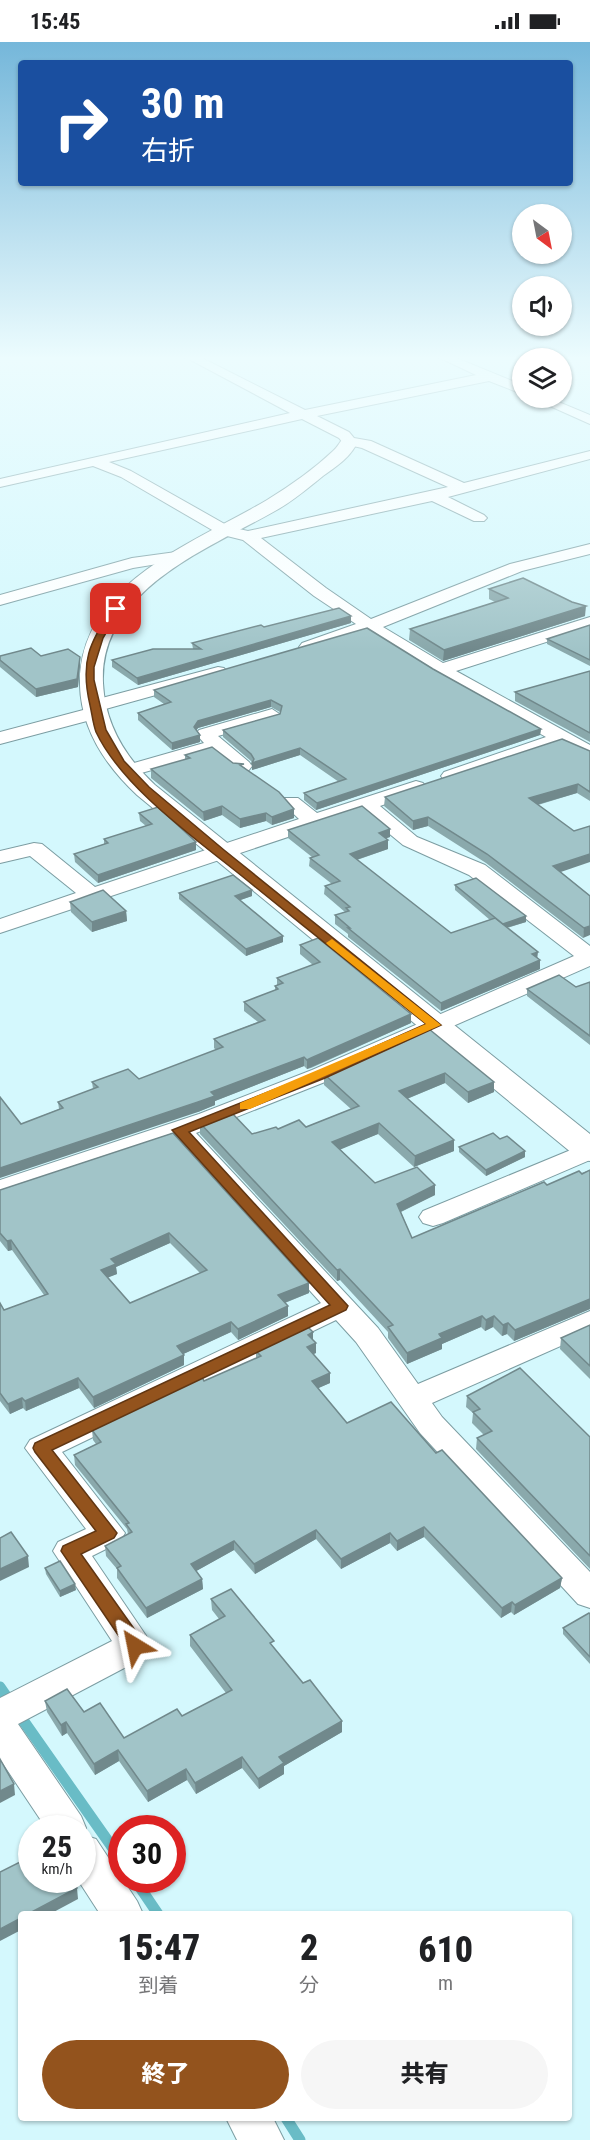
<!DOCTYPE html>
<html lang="ja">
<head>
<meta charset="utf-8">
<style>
  :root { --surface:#fff; --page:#f6f6f6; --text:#202124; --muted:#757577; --accent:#93531d }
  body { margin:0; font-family:"Roboto Condensed","Noto Sans JP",sans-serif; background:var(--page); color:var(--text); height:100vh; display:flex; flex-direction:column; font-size:22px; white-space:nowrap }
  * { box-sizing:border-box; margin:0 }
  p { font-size:20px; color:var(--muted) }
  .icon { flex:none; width:33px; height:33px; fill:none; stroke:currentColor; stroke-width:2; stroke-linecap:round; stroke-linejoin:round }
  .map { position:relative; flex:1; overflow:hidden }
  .panel { position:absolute; left:18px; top:1869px; width:554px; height:210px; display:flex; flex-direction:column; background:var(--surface); border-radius:6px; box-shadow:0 2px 4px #0004 }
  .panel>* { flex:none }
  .hud { position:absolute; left:18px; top:18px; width:555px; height:126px; border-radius:6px; box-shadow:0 2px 4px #0004; background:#1a4fa0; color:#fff; overflow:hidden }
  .needle { width:39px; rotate:148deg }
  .fabs { position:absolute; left:512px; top:162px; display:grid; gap:12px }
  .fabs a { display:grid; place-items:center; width:60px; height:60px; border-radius:50%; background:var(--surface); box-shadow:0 2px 4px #0004; font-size:30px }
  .speed { position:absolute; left:18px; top:1773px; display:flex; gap:12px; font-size:30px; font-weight:700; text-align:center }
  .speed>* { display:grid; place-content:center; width:78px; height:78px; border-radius:50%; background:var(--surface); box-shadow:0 2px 4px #0004; line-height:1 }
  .speed small { font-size:15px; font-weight:400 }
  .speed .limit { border:9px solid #d22; background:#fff; color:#111 }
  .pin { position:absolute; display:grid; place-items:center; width:51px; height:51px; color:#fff; margin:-26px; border-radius:12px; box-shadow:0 3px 9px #0006 }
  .me { position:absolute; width:66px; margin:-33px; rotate:325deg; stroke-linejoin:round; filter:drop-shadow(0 0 4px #0008) }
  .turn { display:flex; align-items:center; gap:21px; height:126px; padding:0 24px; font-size:27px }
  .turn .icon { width:78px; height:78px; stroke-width:2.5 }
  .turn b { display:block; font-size:42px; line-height:51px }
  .eta { display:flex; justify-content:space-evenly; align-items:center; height:102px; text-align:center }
  .eta b { font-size:36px; font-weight:800; line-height:42px }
  .button { display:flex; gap:12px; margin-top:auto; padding:12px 24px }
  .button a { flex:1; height:69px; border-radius:36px; background:var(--accent); color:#fff; font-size:24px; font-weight:800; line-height:69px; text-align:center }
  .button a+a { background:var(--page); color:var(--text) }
  .status { display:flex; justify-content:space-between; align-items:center; height:42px; padding:0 30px; background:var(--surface); direction:ltr }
  .status svg { height:16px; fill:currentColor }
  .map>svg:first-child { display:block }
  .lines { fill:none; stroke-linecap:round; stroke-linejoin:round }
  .stream { stroke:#69bcc6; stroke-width:11 }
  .minor-casing { stroke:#7c9da2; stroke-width:2 }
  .tertiary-casing { stroke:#7c9da2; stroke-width:2 }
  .minor { fill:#fff; fill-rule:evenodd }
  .tertiary { fill:#fff; fill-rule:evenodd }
  .wall { fill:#8aa9ac; fill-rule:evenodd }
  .shaded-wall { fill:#71898c }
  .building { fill:#a1c4c8; stroke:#71898c; stroke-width:1.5; fill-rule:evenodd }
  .route { fill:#93531d; stroke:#603613; stroke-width:1.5 }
  .slow { fill:#f59e0b }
</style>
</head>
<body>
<div class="status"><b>15:45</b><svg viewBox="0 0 49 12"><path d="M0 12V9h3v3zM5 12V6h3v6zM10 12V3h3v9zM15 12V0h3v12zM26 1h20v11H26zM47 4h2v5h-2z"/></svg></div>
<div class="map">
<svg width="590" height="2098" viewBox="0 0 590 2098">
  <rect width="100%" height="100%" fill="#d4f8fd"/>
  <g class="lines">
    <g class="stream">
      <polyline points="0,1645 11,1661"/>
      <polyline points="18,1671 122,1819"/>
      <polyline points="135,1838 158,1872"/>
      <polyline points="286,2076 300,2098"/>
    </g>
    <defs>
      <g id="minor">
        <path d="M185,315H200L305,368L476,333L438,315H454L522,343V352L489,339L317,374L349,390L354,396L371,399L464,441L590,409V417L448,455L484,473L487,476L484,479H474L432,459L261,496L326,546L371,577L510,522L590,502V512L522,529L383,585L443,621L590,575V586L456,629L590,703V717L561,703L458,738H444L441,734L444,730L546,695L434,632L367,590L314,609H302L299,605L302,601L356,582L314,554L243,498L219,492L121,435L93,424L0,445V437L290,371ZM302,377L339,396L344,402L362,406L448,445L248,489L230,485L131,429L109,420Z"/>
        <polygon points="532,356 549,356 590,373 590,382"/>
        <polygon points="176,510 184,515 182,518 133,526 0,563 0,553 132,516"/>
        <polygon points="218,625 224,626 227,630 224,634 102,668 104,671 102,675 0,702 0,690 87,667 85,664 87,660"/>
        <polygon points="272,667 281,673 279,677 218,694 249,720 252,724 249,728 235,728 213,711 127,735 120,733 117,729 120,725 204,701 196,692 199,688"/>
        <polygon points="416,739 423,741 426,745 423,749 380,764 417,795 485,823 590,904 590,924 330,1038 196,1091 378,1286 418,1342 590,1269 590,1291 432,1361 442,1375 590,1530 590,1566 578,1562 420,1391 356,1300 336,1278 62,1410 125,1491 120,1500 92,1514 153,1604 147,1614 18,1682 81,1774 86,1786 83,1793 96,1797 137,1859 143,1872 100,1872 78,1838 82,1838 82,1786 46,1786 0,1717 0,1656 112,1599 53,1509 58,1500 86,1487 25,1406 30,1398 321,1261 174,1098 0,1156 0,1138 199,1072 312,1028 574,914 469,833 403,803 363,770 0,891 0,877 76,851 30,814 0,821 0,809 34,801 42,802 95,845 299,777 281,760 284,756 298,756 317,771"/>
        <polygon points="590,1100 590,1118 443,1181 433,1184 423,1181 419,1175 423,1169"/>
        <polygon points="226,2076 273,2076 284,2098 237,2098"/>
      </g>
      <path id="tertiary" d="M349,394L358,399C351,415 337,424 323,434C308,446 293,459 275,469C208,507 99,548 103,641C105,682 125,715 155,743L590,1092V1119L578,1116L137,753C106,724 81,687 80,643C78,541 195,501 267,458C290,444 314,427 333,409C340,403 340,396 349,394Z"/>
    </defs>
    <use href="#minor" class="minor-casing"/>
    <use href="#tertiary" class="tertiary-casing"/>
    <use href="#minor" class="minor"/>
    <use href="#tertiary" class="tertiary"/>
  </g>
  <g class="wall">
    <polygon points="489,547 585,574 443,619 409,598 410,587 495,560 489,557"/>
    <polygon points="351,581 138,643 112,625 112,618 193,607 192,601 264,585"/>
    <polygon points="590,583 590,624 547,602 547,597"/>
    <polygon points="0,614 41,614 80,615 80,623 78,645 36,655 0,625"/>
    <polygon points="433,627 541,687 540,693 316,768 304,758 304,751 339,740 300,713 252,728 252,721 251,719 223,695 223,688 280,672 280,670 271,665 198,686 196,689 200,693 200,700 172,708 138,678 138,671 164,662 154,655 154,648"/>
    <polygon points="590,629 590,700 515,659 515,650"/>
    <polygon points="590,709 590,759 577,751 538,763 561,830 590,854 583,896 486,821 428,784 413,788 384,764 385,755"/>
    <polygon points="185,713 233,721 244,725 294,776 272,783 266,779 240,786 222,773 204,779 151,736 151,727 185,718"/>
    <polygon points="139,771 196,800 196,808 98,841 75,820 74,812 104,802 104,797 146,784 140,779"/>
    <polygon points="390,787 390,795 386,796 388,807 357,818 451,891 490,878 455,848 455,843 526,874 526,880 507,886 538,916 540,927 441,969 348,895 348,892 335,882 335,873 345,870 324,852 325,844 332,842 309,824 310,816 312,815 288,796 288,788"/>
    <polygon points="179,851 252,854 240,858 283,894 283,900 246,914 179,857"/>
    <polygon points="70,860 126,869 127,879 92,890 71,870"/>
    <polygon points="300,903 411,981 311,1026 307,1027 304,1024 215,1059 215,1063 198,1070 21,1082 59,1067 58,1060 93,1047 92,1040 139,1037 216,1008 214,1006 214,997 258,980 244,969 244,960 275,948 275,944 277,943 277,936 313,923 300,912"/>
    <polygon points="590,940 590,1003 527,954 527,947 576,945"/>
    <polygon points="429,987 494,1050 468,1061 445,1041 407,1057 454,1098 454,1109 414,1125 378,1092 340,1107 375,1141 435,1143 435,1153 401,1170 412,1196 547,1143 590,1128 590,1267 514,1299 507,1292 502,1294 493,1285 485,1289 481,1285 442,1302 442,1307 407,1322 388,1296 388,1290 340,1238 337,1239 200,1092 200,1081 252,1092 278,1087 306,1085 351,1067 324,1043 324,1032"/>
    <path d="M173,1091L309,1251L285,1261L288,1264V1274L238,1298L231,1290L183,1312L184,1323L94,1366L79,1346L26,1369L23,1366L10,1372L0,1359V1261L4,1268L44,1253L12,1208L8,1209L0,1199V1148ZM170,1201L200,1231L130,1261L108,1235L117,1232L116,1225Z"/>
    <polygon points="500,1097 525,1115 486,1134 459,1110 459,1105"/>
    <polygon points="590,1283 590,1337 560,1307 561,1296"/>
    <polygon points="313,1290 313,1298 316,1311 313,1312 330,1341 318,1346 347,1381 436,1411 562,1536 560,1546 514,1573 511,1570 501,1576 424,1495 397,1509 390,1501 341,1527 316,1497 255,1532 234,1508 196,1529 202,1537 203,1547 147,1576 117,1536 117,1527 106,1514 105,1504 128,1492 127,1487 75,1423 74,1413 96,1402 93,1398 92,1388 256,1316 256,1309"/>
    <polygon points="467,1354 590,1395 590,1527 476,1407 477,1396 484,1393 472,1381 473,1371 466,1365"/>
    <polygon points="45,1526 76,1548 60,1555 46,1532"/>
    <polygon points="211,1557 274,1606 342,1690 284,1724 284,1732 259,1747 242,1726 196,1752 187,1738 148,1760 119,1719 95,1733 67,1691 62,1694 47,1670 45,1659 84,1670 124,1696 182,1674 226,1651 190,1604 190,1593 219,1577 212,1568"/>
    <polygon points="590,1572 590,1622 563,1592 563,1586"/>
  </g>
  <g class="shaded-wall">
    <polygon points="586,564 585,574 443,619 444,608"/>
    <polygon points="351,574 351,581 138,643 137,636"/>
    <polygon points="80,615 80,623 78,645 36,655 36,647"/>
    <polygon points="271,658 271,665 198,686 194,692 194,685 198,679"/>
    <polygon points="541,687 540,693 316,768 317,761"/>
    <polygon points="200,693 200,700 172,708 172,701"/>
    <polygon points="300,706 300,713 252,728 252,721"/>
    <polygon points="578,742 577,751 529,765 529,756"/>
    <polygon points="222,764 222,773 204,779 203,770"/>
    <polygon points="294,767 294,776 272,783 272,775"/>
    <polygon points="266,771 266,779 240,786 240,777"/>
    <polygon points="428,775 428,784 413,788 413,779"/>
    <polygon points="390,787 390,795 378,799 379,791"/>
    <polygon points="388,798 388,807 350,820 350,812"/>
    <polygon points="196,800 196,808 98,841 98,833"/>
    <polygon points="590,812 590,820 552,833 553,824"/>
    <polygon points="252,848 252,854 235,860 235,854"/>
    <polygon points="126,869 127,879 92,890 92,880"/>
    <polygon points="526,874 526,880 502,887 503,882"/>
    <polygon points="590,884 590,893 583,896 584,886"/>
    <polygon points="283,894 283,900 246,914 246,907"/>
    <polygon points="538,910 537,918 532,912"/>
    <polygon points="540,918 540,927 441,969 441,961"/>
    <polygon points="411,972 411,981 307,1027 307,1018"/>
    <polygon points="304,1015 304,1024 215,1059 215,1063 198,1070 0,1136 0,1126 211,1050"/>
    <polygon points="445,1031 445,1041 399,1060 399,1049"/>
    <polygon points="494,1040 494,1050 468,1061 468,1050"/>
    <polygon points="379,1081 378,1092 332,1111 332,1100"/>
    <polygon points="454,1098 454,1109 414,1125 415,1114"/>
    <polygon points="525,1109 525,1115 486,1134 486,1128"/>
    <polygon points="435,1143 435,1153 396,1172 397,1162"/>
    <polygon points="169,1191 170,1201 116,1225 117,1232 102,1238 101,1228 111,1217"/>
    <polygon points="11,1198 12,1208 8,1209 7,1199"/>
    <polygon points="340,1227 340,1238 337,1239 337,1228"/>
    <polygon points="309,1241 309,1251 279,1263 278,1253"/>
    <polygon points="590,1257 590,1267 514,1299 515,1288"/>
    <polygon points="288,1264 288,1274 238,1298 238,1287"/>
    <polygon points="482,1274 481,1285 442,1302 442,1307 407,1322 407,1311 439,1292"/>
    <polygon points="494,1274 493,1285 485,1289 486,1278"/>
    <polygon points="231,1280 231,1290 177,1315 177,1304"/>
    <polygon points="508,1281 507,1292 502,1294 503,1283"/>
    <polygon points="313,1290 313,1300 308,1293"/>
    <polygon points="316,1301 316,1311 307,1315 307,1305"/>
    <polygon points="184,1313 184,1323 94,1366 93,1355"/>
    <polygon points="330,1331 330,1341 312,1349 312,1339"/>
    <polygon points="78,1336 79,1346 26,1369 25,1359"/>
    <polygon points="22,1356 23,1366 10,1372 8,1362"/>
    <polygon points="424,1485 424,1495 397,1509 397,1499"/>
    <polygon points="316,1488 316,1497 255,1532 254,1522"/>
    <polygon points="390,1491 390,1501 341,1527 341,1517"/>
    <polygon points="234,1499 234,1508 191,1532 191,1522"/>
    <polygon points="28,1514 29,1525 0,1539 0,1527"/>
    <polygon points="562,1536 560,1546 514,1573 515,1563"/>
    <polygon points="202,1537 203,1547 147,1576 146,1566"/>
    <polygon points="75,1542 76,1548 60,1555 60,1549"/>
    <polygon points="512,1560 511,1570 501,1576 502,1566"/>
    <polygon points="342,1679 342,1690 284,1724 284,1732 259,1747 258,1737 279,1715"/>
    <polygon points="66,1680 67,1691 62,1694 61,1683"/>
    <polygon points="118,1708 119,1719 95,1733 94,1722"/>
    <polygon points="242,1715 242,1726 196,1752 195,1741"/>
    <polygon points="186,1727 187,1738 148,1760 147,1749"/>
    <polygon points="14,1742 15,1753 0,1761 0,1749"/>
    <polygon points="77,1846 78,1857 50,1872 28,1872"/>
    <polygon points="21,1876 21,1888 0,1899 0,1887"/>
  </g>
  <g class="building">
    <polygon points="523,536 572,560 586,564 444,608 410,587 508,556 489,547"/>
    <polygon points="339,566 351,574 137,636 112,618 153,607 201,607 192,601 261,583 264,585"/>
    <polygon points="590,583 590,618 547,597"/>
    <polygon points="367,586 433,627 541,687 317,761 304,751 346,737 300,706 252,721 254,717 251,712 223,688 280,672 282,664 271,658 198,679 194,685 200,693 172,701 138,671 171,660 154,648"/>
    <polygon points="31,606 41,614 68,607 80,615 77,637 36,647 0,618 0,614"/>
    <polygon points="590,629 590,691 515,650"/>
    <polygon points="562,697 590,709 590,750 578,742 529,756 574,789 590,784 590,812 553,824 590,854 590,884 584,886 487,812 428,775 413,779 385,755"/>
    <polygon points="212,705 233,721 244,722 240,723 279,750 294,767 272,775 266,771 240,777 222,764 203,770 151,727 190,716 185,713"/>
    <polygon points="362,764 390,787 379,791 388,798 350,812 451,891 495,876 538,910 532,912 540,918 441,961 348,886 350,886 335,873 349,869 346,866 350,865 325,844 340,839 310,816 319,813 288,788"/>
    <polygon points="158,765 196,800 98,833 74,812 108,801 104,797 152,782 139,771"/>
    <polygon points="233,833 252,848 235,854 283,894 246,907 179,851"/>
    <polygon points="476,836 526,874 503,882 455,843"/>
    <polygon points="103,848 126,869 92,880 70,860"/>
    <polygon points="318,896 411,972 311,1016 307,1018 304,1015 211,1050 215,1054 198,1060 0,1126 0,1055 21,1082 63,1066 58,1060 98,1045 92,1040 128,1027 139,1037 223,1005 214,997 265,978 244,960 278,947 275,944 283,941 277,936 320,920 300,903"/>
    <polygon points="559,933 576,945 590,940 590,994 527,947"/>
    <polygon points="429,987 494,1040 468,1050 445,1031 399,1049 454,1098 415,1114 379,1081 332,1100 375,1141 417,1125 435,1143 397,1162 412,1196 544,1140 547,1143 579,1129 582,1132 590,1128 590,1257 515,1288 508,1281 503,1283 494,1274 486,1278 482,1274 439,1292 442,1296 407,1311 388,1285 393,1283 340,1227 337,1228 200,1081 230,1069 252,1092 276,1085 278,1087 299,1078 306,1085 359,1064 324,1032"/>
    <path d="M173,1091L309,1241L278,1253L288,1264L238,1287L231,1280L177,1304L184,1313L93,1355L78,1336L25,1359L22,1356L8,1362L0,1351V1261L4,1268L48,1252L11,1198L7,1199L0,1191V1148ZM169,1191L207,1228L130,1261L101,1228L116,1222L111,1217Z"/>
    <polygon points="493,1091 500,1097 507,1094 525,1109 486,1128 459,1105"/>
    <polygon points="590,1283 590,1324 561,1296"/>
    <polygon points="308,1285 313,1290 308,1293 316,1301 307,1305 330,1331 312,1339 347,1381 391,1360 436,1411 442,1408 562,1536 515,1563 512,1560 502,1566 424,1485 397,1499 390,1491 341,1517 316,1488 254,1522 234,1499 191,1522 202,1537 146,1566 117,1526 121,1524 105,1504 132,1490 126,1482 129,1481 74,1413 101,1400 92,1388 202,1335 204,1339 261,1314 256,1309"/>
    <polygon points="520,1326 590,1395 590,1514 477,1396 492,1389 473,1370 480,1367 467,1354"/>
    <polygon points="11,1490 28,1514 0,1527 0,1496"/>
    <polygon points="60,1519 75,1542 60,1549 45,1526"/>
    <polygon points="231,1547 274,1599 270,1601 303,1641 310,1638 342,1679 279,1715 284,1721 258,1737 242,1715 195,1741 186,1727 147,1749 118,1708 94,1722 66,1680 61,1683 45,1659 67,1647 84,1670 100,1661 124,1696 177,1667 182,1674 232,1648 190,1593 225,1574 211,1557"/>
    <polygon points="589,1571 590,1572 590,1615 563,1586"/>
    <polygon points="0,1717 14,1742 0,1749"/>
    <polygon points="32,1814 32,1838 72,1838 77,1846 28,1872 21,1872 21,1876 0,1887 0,1830"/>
  </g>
  <linearGradient id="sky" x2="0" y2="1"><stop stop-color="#75b7da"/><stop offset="0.52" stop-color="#ecfcfe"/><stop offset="1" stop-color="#ecfcfe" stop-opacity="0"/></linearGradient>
  <rect width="590" height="608" fill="url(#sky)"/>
  <path class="route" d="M113,565L120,567L103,596L94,625V638L106,688L124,719L149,745L224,808L441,983L325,1036L189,1090L348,1264L346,1268L52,1408L117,1491L114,1496L81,1512L142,1598L145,1604L142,1609L135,1611L129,1609L61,1509L63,1504L96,1489L35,1410L33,1406L35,1401L330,1263L172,1088L316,1031L426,982C366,934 307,887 248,839C199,799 123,747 96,690C93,682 92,672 90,663C80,620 89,601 113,565Z"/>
  <polygon class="slow" points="332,897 441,983 250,1067 240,1067 240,1061 426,982 328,903 326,901"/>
</svg>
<div class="fabs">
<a><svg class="needle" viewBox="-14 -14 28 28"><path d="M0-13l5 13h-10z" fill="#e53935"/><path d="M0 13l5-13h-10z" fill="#757577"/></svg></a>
<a><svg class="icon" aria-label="sound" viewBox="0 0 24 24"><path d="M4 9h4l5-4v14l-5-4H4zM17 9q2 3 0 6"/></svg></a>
<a><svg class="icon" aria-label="layers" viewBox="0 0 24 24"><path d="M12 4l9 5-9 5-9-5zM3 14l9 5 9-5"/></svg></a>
</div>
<div class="speed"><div>25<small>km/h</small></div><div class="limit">30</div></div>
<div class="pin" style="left:116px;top:567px;background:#d93025"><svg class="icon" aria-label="arrive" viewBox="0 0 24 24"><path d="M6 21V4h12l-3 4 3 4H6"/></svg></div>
<svg class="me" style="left:135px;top:1604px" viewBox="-20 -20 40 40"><path d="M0-17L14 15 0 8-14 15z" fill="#93531d" stroke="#fff" stroke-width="4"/></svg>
<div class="hud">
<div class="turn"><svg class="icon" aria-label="right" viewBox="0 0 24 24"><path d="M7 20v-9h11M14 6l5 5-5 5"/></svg><div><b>30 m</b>右折</div></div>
</div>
<section class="panel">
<div class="eta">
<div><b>15:47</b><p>到着</p></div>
<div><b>2</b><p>分</p></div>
<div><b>610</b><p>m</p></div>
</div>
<div class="button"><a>終了</a><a>共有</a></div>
</section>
</div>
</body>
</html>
